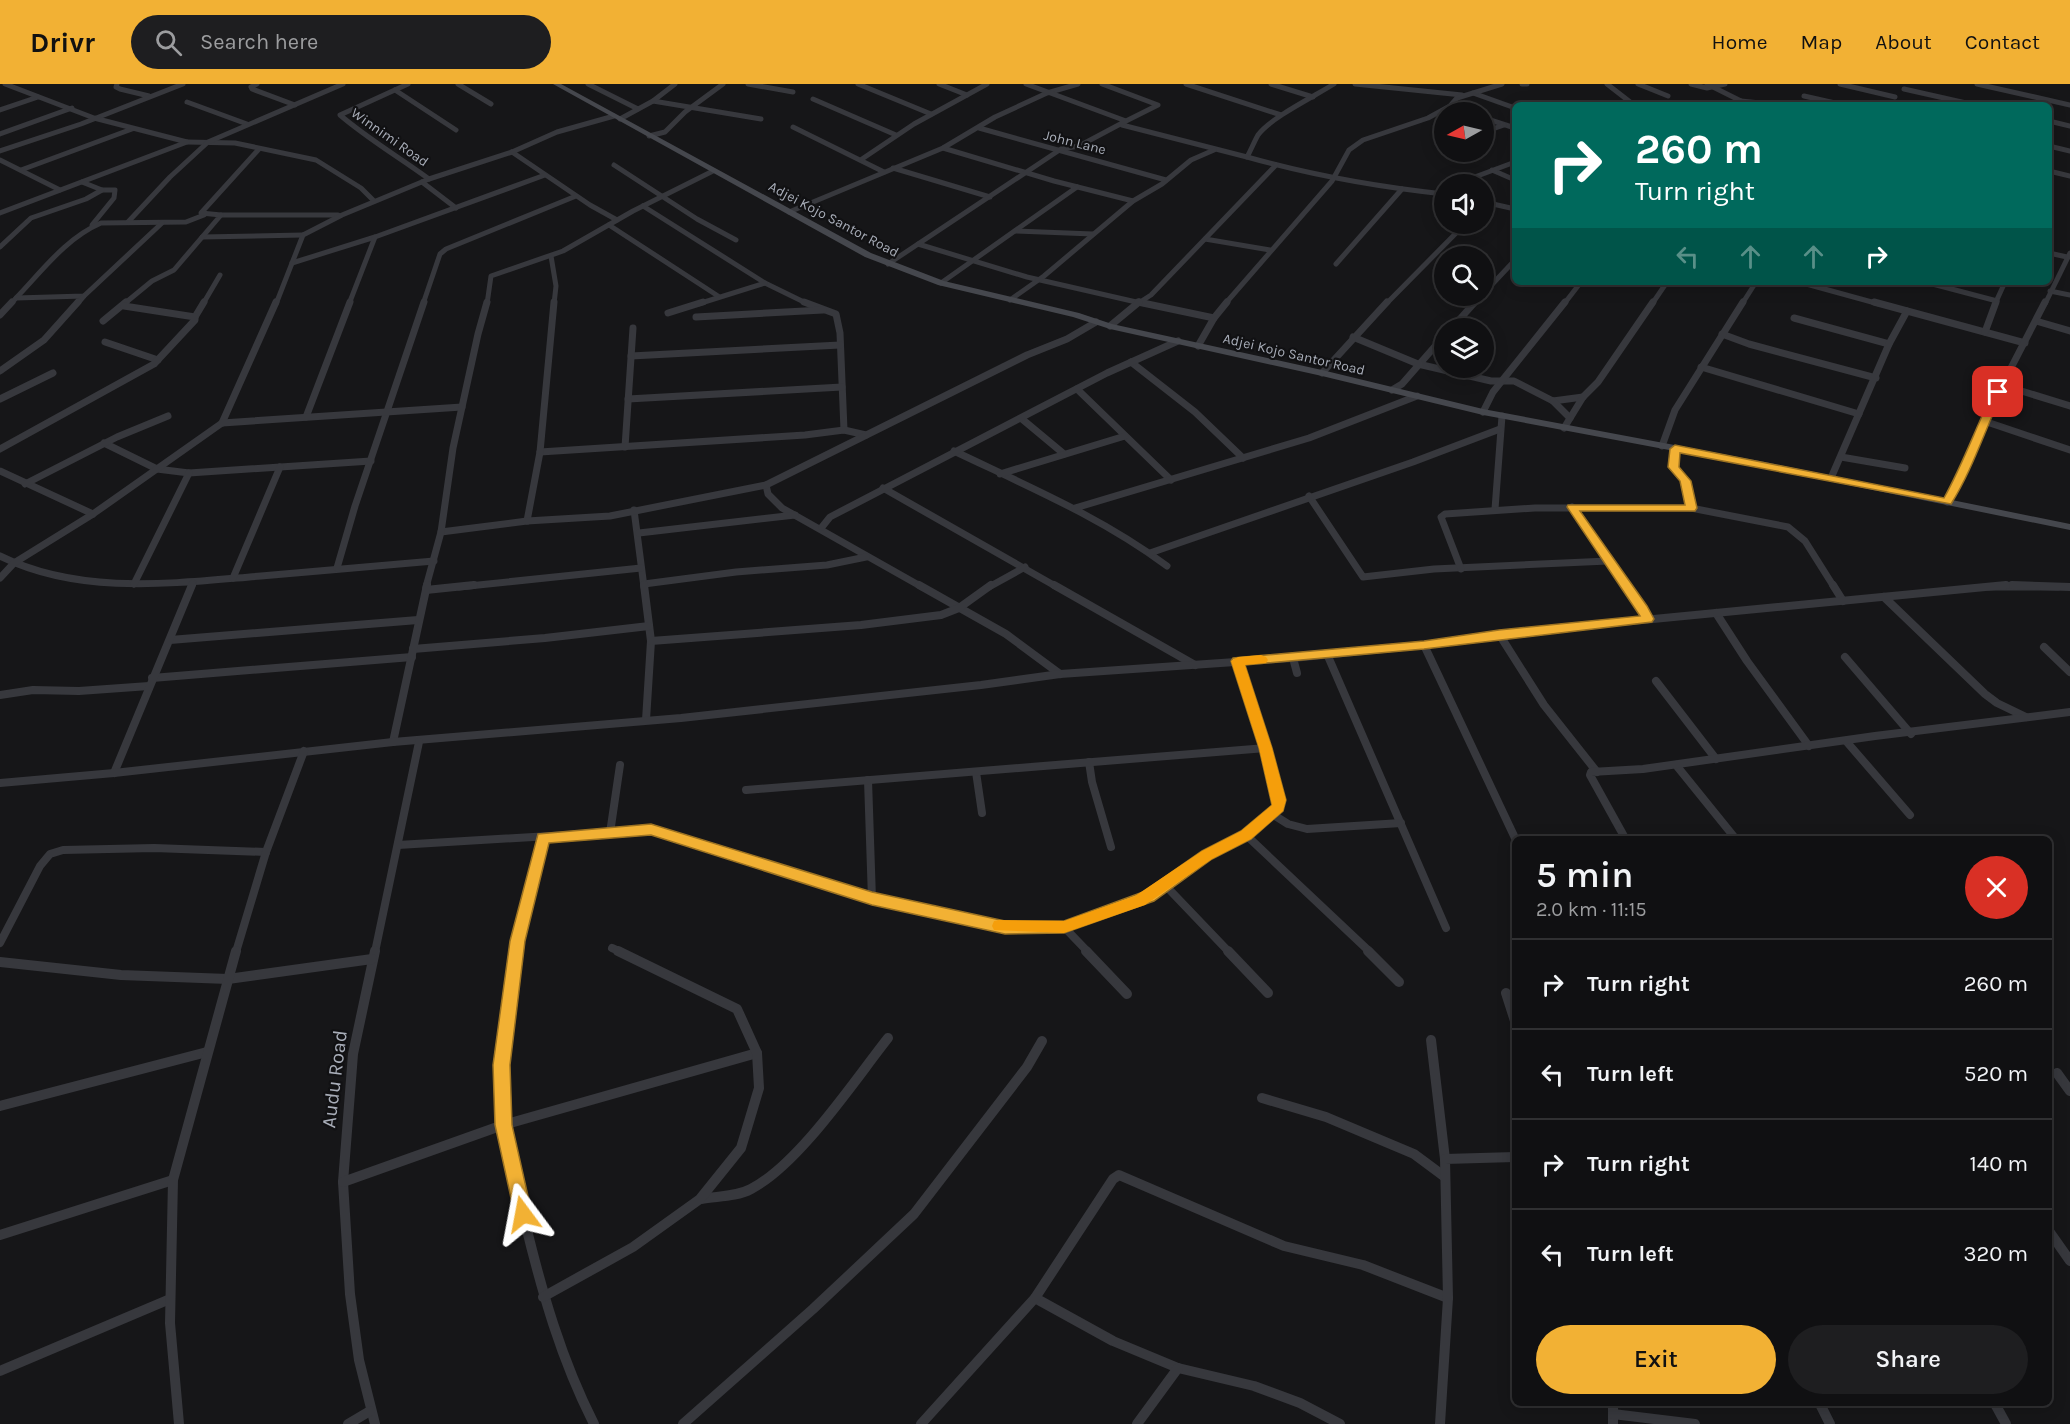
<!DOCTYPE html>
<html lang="en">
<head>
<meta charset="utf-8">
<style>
  :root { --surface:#101012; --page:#1e1e20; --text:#f1f3f6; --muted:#9c9d9f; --line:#303032; --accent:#f2b134 }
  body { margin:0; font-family:Karla,sans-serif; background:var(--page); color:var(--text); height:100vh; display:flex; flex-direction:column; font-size:22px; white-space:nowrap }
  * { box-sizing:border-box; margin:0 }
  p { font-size:20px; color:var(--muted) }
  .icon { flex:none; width:33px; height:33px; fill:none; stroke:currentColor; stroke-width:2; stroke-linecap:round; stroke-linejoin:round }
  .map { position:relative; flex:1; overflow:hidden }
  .side { position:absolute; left:1512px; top:752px; width:540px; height:570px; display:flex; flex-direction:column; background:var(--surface); border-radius:9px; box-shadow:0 3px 15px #0003,0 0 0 2px var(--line) }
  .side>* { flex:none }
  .guide { position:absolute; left:1512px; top:18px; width:540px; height:183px; border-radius:9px; box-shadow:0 3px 15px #0003,0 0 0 2px var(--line); background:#00695c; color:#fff; overflow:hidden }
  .needle { width:39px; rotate:262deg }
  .controls { position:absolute; left:1434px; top:18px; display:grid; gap:12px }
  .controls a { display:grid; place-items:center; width:60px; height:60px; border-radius:50%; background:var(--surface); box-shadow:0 3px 15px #0003,0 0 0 2px var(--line); font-size:30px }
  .pin { position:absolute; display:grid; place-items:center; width:51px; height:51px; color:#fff; margin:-26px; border-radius:12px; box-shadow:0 3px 9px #0006 }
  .me { position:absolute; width:66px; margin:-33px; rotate:347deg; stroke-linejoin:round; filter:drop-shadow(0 0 4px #0008) }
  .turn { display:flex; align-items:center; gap:21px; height:126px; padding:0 24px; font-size:27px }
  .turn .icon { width:78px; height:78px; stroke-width:2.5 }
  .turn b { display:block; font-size:42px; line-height:51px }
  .lanes { display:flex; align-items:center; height:57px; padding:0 24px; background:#0003; justify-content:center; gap:30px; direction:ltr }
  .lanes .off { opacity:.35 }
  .round { display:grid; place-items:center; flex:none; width:63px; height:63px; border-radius:32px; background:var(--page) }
  .headline { display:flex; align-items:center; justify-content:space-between; height:102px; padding:0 24px }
  h1 { font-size:36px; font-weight:600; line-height:45px }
  .primary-button { display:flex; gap:12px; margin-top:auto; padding:12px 24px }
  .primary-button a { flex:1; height:69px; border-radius:36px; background:var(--accent); color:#111; font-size:24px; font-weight:600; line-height:69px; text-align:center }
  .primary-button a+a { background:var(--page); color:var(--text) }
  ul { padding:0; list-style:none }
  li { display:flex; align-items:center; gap:18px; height:90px; padding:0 24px; border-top:2px solid var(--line) }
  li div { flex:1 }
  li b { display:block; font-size:22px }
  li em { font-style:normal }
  header { display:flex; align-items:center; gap:36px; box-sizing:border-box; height:84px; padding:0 30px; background:var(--accent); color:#111 }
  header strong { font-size:28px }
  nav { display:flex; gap:33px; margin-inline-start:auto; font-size:21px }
  .search { width:420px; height:54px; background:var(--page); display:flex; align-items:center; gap:15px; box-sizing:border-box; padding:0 21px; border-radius:33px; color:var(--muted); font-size:22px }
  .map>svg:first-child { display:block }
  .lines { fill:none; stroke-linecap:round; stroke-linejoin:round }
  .street-far3 { stroke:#37383d; stroke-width:5 }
  .street-far2 { stroke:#37383d; stroke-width:7 }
  .street-far1 { stroke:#37383d; stroke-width:8 }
  .street { stroke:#37383d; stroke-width:10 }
  .secondary { fill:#45474d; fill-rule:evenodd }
  .route { fill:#f2b134; stroke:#9d7322; stroke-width:1.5 }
  .slow { fill:#f59e0b }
  .labels { text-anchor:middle; stroke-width:4.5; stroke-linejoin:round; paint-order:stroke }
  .far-street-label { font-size:14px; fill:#a8adb8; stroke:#111113 }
  .near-street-label { font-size:20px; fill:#a8adb8; stroke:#111113 }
</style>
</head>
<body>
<header>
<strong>Drivr</strong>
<div class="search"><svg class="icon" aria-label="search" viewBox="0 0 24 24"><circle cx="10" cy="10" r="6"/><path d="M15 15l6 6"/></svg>Search here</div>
<nav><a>Home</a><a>Map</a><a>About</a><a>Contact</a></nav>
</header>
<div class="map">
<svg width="2070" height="1340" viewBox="0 0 2070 1340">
  <rect width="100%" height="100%" fill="#161618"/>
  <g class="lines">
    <g class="street-far3">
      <polyline points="117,0 116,3 120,5 149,12"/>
      <polyline points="257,0 251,3 252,5 295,21"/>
      <path d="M408,0L340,31C368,55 399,73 429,95"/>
      <polyline points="458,0 491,20"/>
      <polyline points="588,0 638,25"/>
      <polyline points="748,0 793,8"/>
      <polyline points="858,0 931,30"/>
      <polyline points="939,0 967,11"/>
      <polyline points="1102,0 1158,21 1126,37"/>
      <polyline points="1186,0 1281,31"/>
      <polyline points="1271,0 1313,13"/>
      <path d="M1334,0C1315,12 1270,34 1258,51C1254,58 1251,66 1247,73C1311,91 1378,103 1444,110"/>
      <polyline points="1355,0 1462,11"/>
      <polyline points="1522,0 1527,0"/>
      <polyline points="1607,0 1634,21"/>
      <polyline points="1638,0 1668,12"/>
      <polyline points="1691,0 1707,4 1725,0"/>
      <polyline points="1707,0 1741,17 1743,21"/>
      <polyline points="1840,0 1895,13"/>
      <polyline points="1977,0 2070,21"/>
      <polyline points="1904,5 1975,21"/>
      <polyline points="395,6 456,46"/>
      <polyline points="1473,9 1515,24"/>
      <polyline points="1804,12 1844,21"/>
      <polyline points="813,15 896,51"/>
      <polyline points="653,17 761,35"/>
      <polyline points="1741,17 1781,21"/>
      <polyline points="187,18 247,40"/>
      <polyline points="1450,22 1469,28"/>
      <polyline points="0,26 38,13"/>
      <polyline points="1484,34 1515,44"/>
      <polyline points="620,35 653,17 675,0"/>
      <polyline points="2049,37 2070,42"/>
      <polyline points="1122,41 1247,73"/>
      <polyline points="793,43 884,88"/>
      <polyline points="979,44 1166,96"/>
      <polyline points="1484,48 1504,41"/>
      <polyline points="0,50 72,24"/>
      <polyline points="649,52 665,48 685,28 723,0"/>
      <polyline points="187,58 235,59 316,76 361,104 374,117"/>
      <polyline points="2049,62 2070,67"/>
      <polyline points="943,64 1054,97 1133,117"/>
      <polyline points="0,67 81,40 183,0"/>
      <polyline points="512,68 590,121 617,136"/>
      <polyline points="862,75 914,40 987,0"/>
      <polyline points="0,76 60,106"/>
      <polyline points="614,81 697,135 736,156"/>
      <polyline points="893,84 990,113"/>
      <polyline points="21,86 132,45"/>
      <polyline points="1492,86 1515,96"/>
      <polyline points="2049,87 2070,92"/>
      <polyline points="422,98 456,124"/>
      <polyline points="1456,100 1515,78"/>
      <polyline points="1484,118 1515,125"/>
      <polyline points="643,122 765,199 808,220"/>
      <polyline points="789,128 943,64 995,33 1047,9 1078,0"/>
      <polyline points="0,129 187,58 94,34 5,0"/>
      <polyline points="221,131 338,131"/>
      <polyline points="128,138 170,93 208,58 343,0"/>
      <polyline points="92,141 114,114 115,106 102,106"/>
      <polyline points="609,141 718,212"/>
      <polyline points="1015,147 1093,150"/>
      <polyline points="202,153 303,151"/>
      <polyline points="1205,155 1270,166"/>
      <polyline points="918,160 1027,193 1145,220"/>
      <polyline points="0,163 31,134 86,115 102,106 82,98"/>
      <polyline points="2049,169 2067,173"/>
      <polyline points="551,172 556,202 554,220"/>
      <polyline points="292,179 375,153"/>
      <polyline points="888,180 1061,65 1079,62 1126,37 1026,0"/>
      <polyline points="1336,180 1402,105"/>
      <polyline points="1799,198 1879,220"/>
      <polyline points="1925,198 1997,217"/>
      <polyline points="941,199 1077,103"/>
      <polyline points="2050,207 2070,211"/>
      <polyline points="1484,209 1515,176"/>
      <path d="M16,214C42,187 66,154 101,139L186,138L204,131"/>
      <polyline points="1010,216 1044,192 1133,117 1162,100 1191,76 1214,66"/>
      <polyline points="11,220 16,214 84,212 162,139"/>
      <polyline points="77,220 84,212"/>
      <polyline points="124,220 152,197 174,186 221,131 201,129 259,65"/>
      <polyline points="203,220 220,191"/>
      <polyline points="276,220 303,151 342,131 429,95 512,68 557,48 614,32"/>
      <polyline points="349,220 375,153 545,91"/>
      <polyline points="423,220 440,170 446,165 576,112"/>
      <polyline points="487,220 491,192 563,167 633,127 713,87"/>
      <polyline points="698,220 765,199"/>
      <polyline points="1137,220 1151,211 1276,81"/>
      <polyline points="1225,220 1332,97 1349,66 1363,56 1428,34 1450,22 1457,14 1502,0"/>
      <polyline points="1386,220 1465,140"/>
      <polyline points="1474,220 1481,212"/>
      <polyline points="1564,220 1581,198"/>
      <polyline points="1652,220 1667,198"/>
      <polyline points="1742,220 1756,198"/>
      <polyline points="1995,220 2005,198"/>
      <polyline points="2045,220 2070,169"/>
    </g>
    <g class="street-far2">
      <polyline points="804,218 836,230 840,249 844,346"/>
      <polyline points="1138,218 1214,234"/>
      <polyline points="1874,218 2025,259"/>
      <polyline points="668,229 703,218"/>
      <polyline points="0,231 12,218"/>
      <polyline points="195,233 204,218"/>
      <polyline points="696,233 823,226"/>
      <polyline points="1794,234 1889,260"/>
      <polyline points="103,237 126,218"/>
      <polyline points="2036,237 2070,247"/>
      <polyline points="1110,242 1139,218"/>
      <polyline points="1452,244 1475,218"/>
      <polyline points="1985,248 1996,218"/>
      <polyline points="1722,250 1749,260 1876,294"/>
      <polyline points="1353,253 1418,280 1491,297 1514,297 1553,317 1583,313"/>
      <polyline points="105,258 158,276"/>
      <polyline points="1198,262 1214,234 1227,218"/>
      <polyline points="631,272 840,261"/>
      <polyline points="1131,278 1195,328 1243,374"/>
      <polyline points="1701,283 1859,330"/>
      <polyline points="0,287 44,256 78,218"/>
      <polyline points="1322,289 1387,218"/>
      <polyline points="2002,301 2070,322"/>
      <polyline points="1077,305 1171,396"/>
      <polyline points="1392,306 1402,300 1444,252"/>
      <polyline points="0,315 53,289"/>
      <polyline points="628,315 842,303"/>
      <polyline points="1553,317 1570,334"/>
      <polyline points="1483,328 1493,308 1565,218"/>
      <polyline points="306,333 350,218"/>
      <polyline points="1022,335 1064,370"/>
      <polyline points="1984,337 2070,366"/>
      <polyline points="222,339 276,218"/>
      <polyline points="1564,344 1583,313 1598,298 1653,218"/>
      <polyline points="104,359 157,385 189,389 371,377"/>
      <polyline points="1662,362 1675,326 1743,218"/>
      <polyline points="625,363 633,244"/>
      <polyline points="0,365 154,280 195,236 195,233 124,222"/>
      <path d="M954,367C1027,402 1101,433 1167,482"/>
      <polyline points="540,368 805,351 844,346 866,351"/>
      <polyline points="1841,373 1905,384"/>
      <polyline points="0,387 93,430"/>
      <polyline points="1000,390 1125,352"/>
      <polyline points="1831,394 1889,260 1907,227"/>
      <polyline points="25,400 117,353 168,332"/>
      <polyline points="766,401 768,410 782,424 922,503"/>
      <polyline points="883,404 1057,503"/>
      <polyline points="1309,412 1363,493 1434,485 1608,477"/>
      <polyline points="1947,418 1967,382 1980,344 2045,218"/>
      <polyline points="1572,423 1627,503"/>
      <polyline points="1075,424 1309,354 1417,312"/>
      <polyline points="1691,424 1788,443 1805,457 1834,503"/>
      <polyline points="1495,425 1502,332"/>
      <polyline points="634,426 644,503"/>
      <polyline points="527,437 540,368 554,218"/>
      <polyline points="822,443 830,433 1107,289 1178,257"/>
      <polyline points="441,448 527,437 610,432 766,401 1027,271 1067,255 1096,238"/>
      <polyline points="639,449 795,431"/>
      <polyline points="1150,469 1413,378 1500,345"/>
      <path d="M0,472C81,512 175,499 261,492C319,487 376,482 434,477"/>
      <polyline points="337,484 355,422 424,218"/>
      <polyline points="1461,485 1441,433 1445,430 1535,424 1691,424 1685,397 1673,383 1675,365"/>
      <polyline points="0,494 14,479 93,430 222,339 462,323"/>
      <polyline points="233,494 280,383"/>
      <polyline points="134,500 189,389"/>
      <polyline points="644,500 736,488 827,481 866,473"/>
      <polyline points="191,503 193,499"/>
      <polyline points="426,503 441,448 453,364 478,250 487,218"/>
      <polyline points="459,503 641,484"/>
      <polyline points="989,503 1025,483"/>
      <polyline points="1988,503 2058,503"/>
    </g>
    <g class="street-far1">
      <polyline points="644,501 651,557 646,636"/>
      <polyline points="919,501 1006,550 1060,590"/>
      <polyline points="1054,501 1195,581"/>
      <polyline points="1626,501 1648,535"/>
      <polyline points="1833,501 1843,517"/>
      <polyline points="2012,501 2070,503"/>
      <polyline points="426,506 474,501"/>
      <polyline points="1884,513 1985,610 1997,619 2026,633"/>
      <polyline points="1716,529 1747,577 1809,662"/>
      <polyline points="1499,550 1544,621 1597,688"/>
      <polyline points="170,556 418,536"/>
      <polyline points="651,557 861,541 941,531 959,524 991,501"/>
      <polyline points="1424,561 1515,754"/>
      <polyline points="2044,563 2070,588"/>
      <polyline points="413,565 545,554 649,542"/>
      <polyline points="1327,570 1446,844"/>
      <polyline points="1845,573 1911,650"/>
      <polyline points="1293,574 1297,589"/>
      <polyline points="152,594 412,573"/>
      <polyline points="1656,597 1716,675"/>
      <polyline points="0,611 33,606 79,607 149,602"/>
      <polyline points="1846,657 1910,731"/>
      <polyline points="393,658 427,501"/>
      <polyline points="1089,678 1092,698 1111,763"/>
      <polyline points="1676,681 1735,754"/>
      <polyline points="976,688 982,729"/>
      <polyline points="114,689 192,501"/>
      <polyline points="868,696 872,815"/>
      <polyline points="0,699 114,689 393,658 681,634 981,601 1060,590 1293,574 1424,561 1499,550 2006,501"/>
      <polyline points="746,706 1266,664"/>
      <polyline points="1272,730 1288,740 1307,745 1401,739"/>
      <polyline points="610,749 620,681"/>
      <polyline points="1246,751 1370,868"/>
      <polyline points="1625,754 1590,691 1591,688 1643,685 1875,652 2070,628"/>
      <polyline points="398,761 651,746 872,815 1005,843 1064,843 1148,813 1207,771 1246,751 1278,724 1279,716 1238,577"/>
      <polyline points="1164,800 1229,868"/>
      <polyline points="1064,843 1088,868"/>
      <polyline points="0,859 40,782 50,770 63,766 154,764 266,768"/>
      <polyline points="612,864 621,868"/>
      <polyline points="236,868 266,768 304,667"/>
      <polyline points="375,868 419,658"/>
      <polyline points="516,868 543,754"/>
    </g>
    <g class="street">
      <polyline points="375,867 353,970 343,1098 350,1210 359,1276 375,1340"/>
      <path d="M516,867C508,912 501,957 502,1003C504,1049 514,1093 525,1138C542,1208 561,1275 594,1340"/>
      <polyline points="1086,867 1127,910"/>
      <polyline points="1228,867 1268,909"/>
      <polyline points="1368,867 1399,898"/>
      <polyline points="0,878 121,891 228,895 372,875"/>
      <polyline points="1506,909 1515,937"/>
      <polyline points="1431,956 1445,1075"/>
      <polyline points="2057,989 2070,1007"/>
      <polyline points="1262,1014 1326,1033 1414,1070 1445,1093"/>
      <polyline points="0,1022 207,968"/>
      <polyline points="343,1098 503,1041 757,969"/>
      <path d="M701,1115C717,1112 736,1113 751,1105C799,1080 854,997 888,954"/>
      <polyline points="2049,1147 2070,1177"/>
      <polyline points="0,1151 173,1096"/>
      <polyline points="543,1213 633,1163 700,1115 741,1064 759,1004 757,969 737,925 618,867"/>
      <polyline points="1035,1214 1113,1257 1178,1284 1254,1302 1300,1319 1340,1340"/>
      <polyline points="0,1287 170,1215"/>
      <polyline points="1613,1318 1613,1340"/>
      <polyline points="1819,1318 1830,1340"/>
      <polyline points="1994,1318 2006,1340"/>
      <polyline points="1613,1330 1695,1340"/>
      <polyline points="179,1340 170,1239 173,1096 236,867"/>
      <polyline points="348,1340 370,1327"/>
      <polyline points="683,1340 813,1225 914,1130 1027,983 1042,957"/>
      <polyline points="921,1340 1035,1214 1113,1095 1119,1091 1284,1162 1363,1181 1448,1214"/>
      <polyline points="1137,1340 1178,1284"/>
      <polyline points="1440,1340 1448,1214 1445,1075 1515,1073"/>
    </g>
    <polygon class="secondary" points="553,0 561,0 871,169 944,197 1079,229 1112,240 1322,286 1483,325 1765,378 2070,440 2070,446 1765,384 1483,331 1322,292 1110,245 1073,233 938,201 865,173"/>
  </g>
  <path class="route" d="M1998,305L2003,308C1985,345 1973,385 1951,420L1680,369L1679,383L1691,397L1697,424L1695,427H1580L1647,522L1654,535L1652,538L1424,565L1245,581L1272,664L1286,716L1283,727L1251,755L1212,775L1154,817L1064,849L1005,850L872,821L651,751L549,759L525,857L510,981L512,1041L532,1130L529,1137L523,1139L516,1137L495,1041L493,981L510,857L538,750L651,740L872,808L1005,837H1064L1143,808L1202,767L1241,747L1272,721L1259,664L1231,577L1233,574L1424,557L1499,546L1640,532L1567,423L1568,421H1685L1680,397L1668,383L1670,365L1675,361L1944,414C1963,380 1976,343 1993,308Z"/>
  <polygon class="slow" points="1261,571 1266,573 1268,576 1266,579 1245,581 1272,664 1286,716 1283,727 1251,755 1212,775 1145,821 1064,849 994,846 992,842 994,837 999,836 1064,837 1135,812 1202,767 1241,747 1272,721 1259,664 1231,577 1238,573"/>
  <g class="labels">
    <g class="far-street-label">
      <text transform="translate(390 53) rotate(35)" y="5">Winnimi Road</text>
      <text transform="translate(1075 58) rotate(14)" y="5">John Lane</text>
      <text transform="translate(834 135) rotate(28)" y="5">Adjei Kojo Santor Road</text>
      <text transform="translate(1294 270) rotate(13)" y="5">Adjei Kojo Santor Road</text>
    </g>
    <g class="near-street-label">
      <text transform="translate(334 995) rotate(-83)" y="7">Audu Road</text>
    </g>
  </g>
</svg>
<div class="controls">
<a><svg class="needle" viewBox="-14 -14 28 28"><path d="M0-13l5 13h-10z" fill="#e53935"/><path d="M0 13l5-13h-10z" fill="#9c9d9f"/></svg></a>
<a><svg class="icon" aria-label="sound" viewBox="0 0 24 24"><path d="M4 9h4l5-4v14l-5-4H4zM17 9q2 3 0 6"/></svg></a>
<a><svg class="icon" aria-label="search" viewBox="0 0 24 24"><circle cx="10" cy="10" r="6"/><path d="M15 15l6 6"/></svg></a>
<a><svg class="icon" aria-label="layers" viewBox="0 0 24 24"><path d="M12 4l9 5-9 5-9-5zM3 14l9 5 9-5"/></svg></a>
</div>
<div class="pin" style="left:1998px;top:308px;background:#d93025"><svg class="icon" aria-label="arrive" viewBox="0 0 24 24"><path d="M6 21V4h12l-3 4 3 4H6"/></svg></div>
<svg class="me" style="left:523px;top:1130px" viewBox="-20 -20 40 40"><path d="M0-17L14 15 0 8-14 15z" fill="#f2b134" stroke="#fff" stroke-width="4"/></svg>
<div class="guide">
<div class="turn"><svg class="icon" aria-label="right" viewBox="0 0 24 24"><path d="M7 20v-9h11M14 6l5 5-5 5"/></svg><div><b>260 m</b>Turn right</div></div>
<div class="lanes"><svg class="icon off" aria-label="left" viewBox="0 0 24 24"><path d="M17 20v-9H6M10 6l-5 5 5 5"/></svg><svg class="icon off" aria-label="ahead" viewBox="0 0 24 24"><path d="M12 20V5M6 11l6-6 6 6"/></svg><svg class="icon off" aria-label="ahead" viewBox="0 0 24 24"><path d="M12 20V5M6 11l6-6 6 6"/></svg><svg class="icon" aria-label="right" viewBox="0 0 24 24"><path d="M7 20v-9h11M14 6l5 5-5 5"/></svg></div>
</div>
<section class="side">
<div class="headline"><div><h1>5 min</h1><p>2.0 km · 11:15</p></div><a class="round" style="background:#d93025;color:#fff"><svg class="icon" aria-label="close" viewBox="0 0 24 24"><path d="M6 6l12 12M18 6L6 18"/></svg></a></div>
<ul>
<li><svg class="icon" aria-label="right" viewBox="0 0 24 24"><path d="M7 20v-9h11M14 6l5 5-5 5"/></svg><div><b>Turn right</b></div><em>260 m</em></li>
<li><svg class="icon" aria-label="left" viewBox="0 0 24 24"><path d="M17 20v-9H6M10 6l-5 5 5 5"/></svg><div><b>Turn left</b></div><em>520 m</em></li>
<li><svg class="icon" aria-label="right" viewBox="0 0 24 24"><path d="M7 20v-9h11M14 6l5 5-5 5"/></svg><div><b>Turn right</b></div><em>140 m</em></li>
<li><svg class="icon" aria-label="left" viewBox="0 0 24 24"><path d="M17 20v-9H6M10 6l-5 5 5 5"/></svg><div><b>Turn left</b></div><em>320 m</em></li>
</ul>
<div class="primary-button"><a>Exit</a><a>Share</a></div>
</section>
</div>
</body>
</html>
